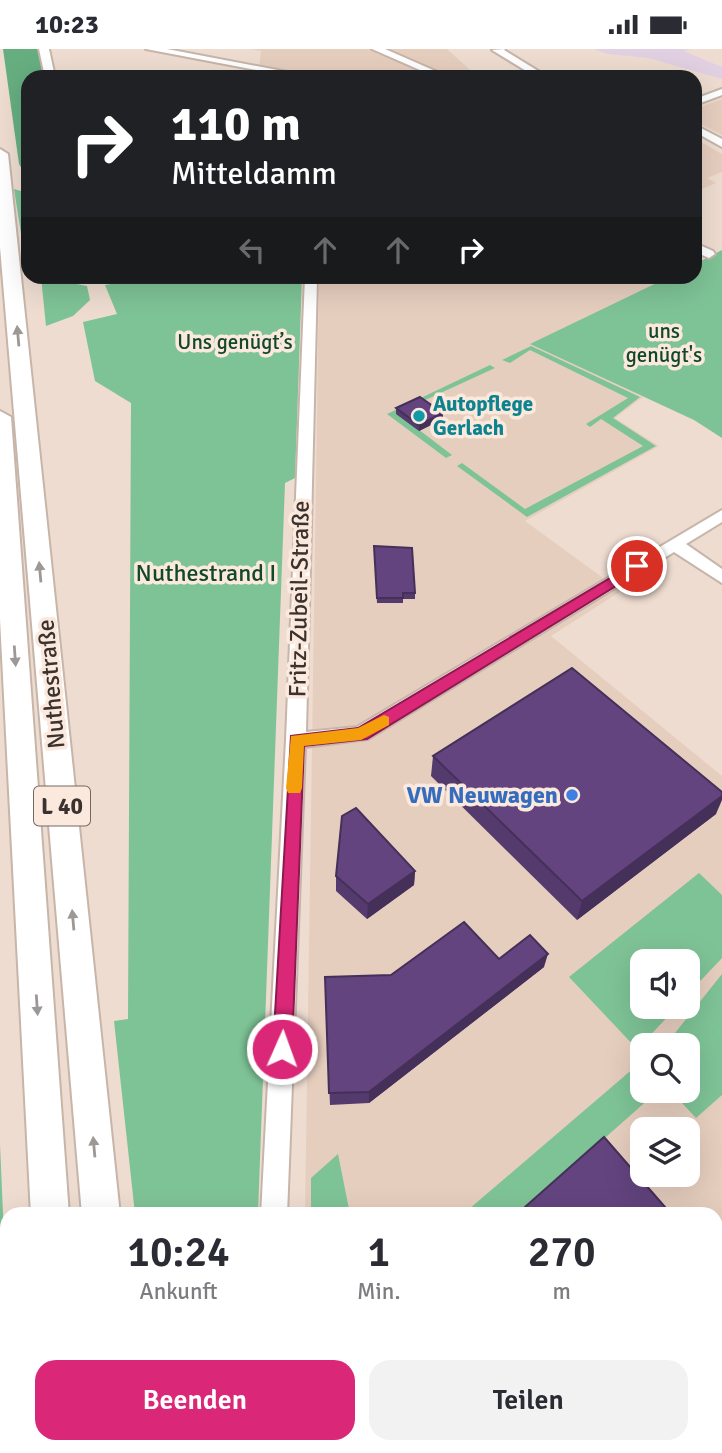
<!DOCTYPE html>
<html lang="de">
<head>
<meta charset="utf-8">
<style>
  :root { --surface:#fff; --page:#f2f2f3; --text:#2b2b33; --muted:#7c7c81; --accent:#db2777 }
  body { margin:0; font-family:Signika,sans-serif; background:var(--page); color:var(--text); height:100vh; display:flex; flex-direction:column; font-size:26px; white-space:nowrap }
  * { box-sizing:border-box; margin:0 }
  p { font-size:23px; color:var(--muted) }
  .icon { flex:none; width:38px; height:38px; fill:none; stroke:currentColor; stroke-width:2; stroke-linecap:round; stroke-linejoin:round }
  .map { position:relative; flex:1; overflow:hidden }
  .panel { position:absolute; left:0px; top:1158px; width:723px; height:247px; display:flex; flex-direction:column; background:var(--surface); border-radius:21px 21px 0 0; box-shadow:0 7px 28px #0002 }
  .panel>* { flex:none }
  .guide { position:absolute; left:21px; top:21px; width:681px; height:214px; border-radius:21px; box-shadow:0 7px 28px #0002; background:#202124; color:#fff; overflow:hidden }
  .buttons { position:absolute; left:630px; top:900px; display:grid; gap:14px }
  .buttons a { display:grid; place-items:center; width:70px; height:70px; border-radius:14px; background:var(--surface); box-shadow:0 7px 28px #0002; font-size:35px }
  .pin { position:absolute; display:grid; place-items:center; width:60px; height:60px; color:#fff; margin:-30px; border:4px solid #fff; border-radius:50%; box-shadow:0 2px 7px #0007 }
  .me { position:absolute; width:77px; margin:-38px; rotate:2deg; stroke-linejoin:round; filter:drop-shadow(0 0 5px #0008) }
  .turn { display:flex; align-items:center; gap:24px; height:147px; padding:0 35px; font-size:32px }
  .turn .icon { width:91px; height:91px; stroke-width:2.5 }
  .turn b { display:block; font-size:49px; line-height:60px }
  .lanes { display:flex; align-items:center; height:66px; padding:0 35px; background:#0003; justify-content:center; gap:35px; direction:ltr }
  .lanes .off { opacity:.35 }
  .eta { display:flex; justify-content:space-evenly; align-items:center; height:119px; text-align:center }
  .eta b { font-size:42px; font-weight:600; line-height:49px }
  .primary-button { display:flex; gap:14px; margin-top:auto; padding:14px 35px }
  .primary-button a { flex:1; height:80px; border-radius:21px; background:var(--accent); color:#fff; font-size:28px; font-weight:600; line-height:80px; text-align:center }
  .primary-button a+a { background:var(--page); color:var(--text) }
  .status { display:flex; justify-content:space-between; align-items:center; height:49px; padding:0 35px; background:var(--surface); direction:ltr }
  .status svg { height:19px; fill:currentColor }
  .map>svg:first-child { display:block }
  .built { fill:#e6cebe; fill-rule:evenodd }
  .industrial { fill:#e0d0e2 }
  .green { fill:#7ec396 }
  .forest { fill:#66ae80 }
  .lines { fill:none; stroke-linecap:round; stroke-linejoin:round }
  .minor-casing { stroke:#c7b5aa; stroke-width:4 }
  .highway-casing { stroke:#c7b5aa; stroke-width:4 }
  .minor { fill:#fff; fill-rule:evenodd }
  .highway { fill:#fff; fill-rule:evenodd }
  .wall { fill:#553a6d }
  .shaded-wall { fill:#453059 }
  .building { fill:#63447f; stroke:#453059; stroke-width:2 }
  .oneway { fill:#9c9896 }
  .route { fill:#db2777; stroke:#8e194d; stroke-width:2 }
  .slow { fill:#f59e0b }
  .culture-dot { fill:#0f9aa8; stroke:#fce9dd; stroke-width:2.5 }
  .shop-dot { fill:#3f7fe0; stroke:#fce9dd; stroke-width:2.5 }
  .labels { text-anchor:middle; stroke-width:7; stroke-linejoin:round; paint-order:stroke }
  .far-park-label { font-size:21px; fill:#11482a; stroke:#fce9dd }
  .far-culture-label { font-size:21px; font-weight:bold; fill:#0d838f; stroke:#fce9dd; text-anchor:start }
  .shield { fill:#fce9dd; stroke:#746962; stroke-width:2 }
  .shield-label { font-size:23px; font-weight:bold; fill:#3a322e }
  .park-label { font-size:24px; fill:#11482a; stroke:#fce9dd }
  .street-label { font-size:24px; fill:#3a322e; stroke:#fce9dd }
  .shop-label { font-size:24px; font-weight:bold; fill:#366cbe; stroke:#fce9dd; text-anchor:end }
</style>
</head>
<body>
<div class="status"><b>10:23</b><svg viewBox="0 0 49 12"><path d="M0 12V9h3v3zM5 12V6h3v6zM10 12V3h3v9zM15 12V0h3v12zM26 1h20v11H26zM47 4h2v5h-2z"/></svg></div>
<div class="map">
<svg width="722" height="1404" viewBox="0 0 722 1404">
  <rect width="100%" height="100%" fill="#eedcd0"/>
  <g class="built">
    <polygon points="250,0 447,0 478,28 265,28 259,21 261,2"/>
    <polygon points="722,50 722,86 695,72 695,60"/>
    <polygon points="699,92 722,105 722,123 707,129 716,134 695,143 695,93"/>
    <path d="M319,228H669L531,295L643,348L615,369L659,397L525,472L621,542L551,587L722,727V1404H318L317,1398H716V1166H305ZM642,912H688V957H642ZM642,996H688V1041H642ZM642,1080H688V1125H642Z"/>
  </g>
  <polygon class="industrial" points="594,0 690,0 684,2 722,18 722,30 648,9 608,5"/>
  <g class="green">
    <polygon points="14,140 28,144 28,202 24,204"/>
    <polygon points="722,201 722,389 694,371 530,295 669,228 695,228 695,215"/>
    <polygon points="41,228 87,237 90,251 73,267 46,277"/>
    <polygon points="152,228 302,228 295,429 285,434 258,1165 135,1165 114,972 128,970 131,354 95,332 83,273 117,265 105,236"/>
    <polygon points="531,297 640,348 613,369 656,397 527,468 457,417 462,414 525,460 643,397 601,370 590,378 586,375 628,349 530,301 510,314 502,311"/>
    <polygon points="490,316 495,319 397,364 452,406 446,409 387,365"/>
    <polygon points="699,824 722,846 722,909 688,945 688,912 642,912 642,957 678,957 637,1000 569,928"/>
    <polygon points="722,925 722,1046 696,1069 670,1041 688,1041 688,996 661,996 675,984"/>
    <polygon points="642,1012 642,1041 659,1041 519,1165 462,1166"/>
    <polygon points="0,1095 7,1257 7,1398 11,1398 12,1404 0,1404"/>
    <polygon points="338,1105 350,1165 311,1165 311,1129"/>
    <polygon points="161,1398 259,1398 260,1404 161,1404"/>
  </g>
  <polygon class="forest" points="3,0 38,0 45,28 28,28 28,130 19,115"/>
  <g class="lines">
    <defs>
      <g id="minor">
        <polygon points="39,0 49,0 55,28 45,28"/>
        <polygon points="146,0 167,0 293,24 288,27"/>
        <polygon points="372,0 385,0 449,28 436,28"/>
        <polygon points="505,0 504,1 548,28 536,28 492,1"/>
        <polygon points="722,40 722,46 695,56 695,50"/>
        <polygon points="695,76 722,90 722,98 695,83"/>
        <polygon points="695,194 713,202 715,205 709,209 695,203"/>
        <polygon points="305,228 317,228 306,683 357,678 722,461 722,473 686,495 722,520 722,534 674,503 368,690 305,698 287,1166 261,1166 286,691"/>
        <polygon points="266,1398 295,1398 296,1404 266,1404"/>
      </g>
      <g id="highway">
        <polygon points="0,100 8,105 120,1166 82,1166 0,198"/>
        <polygon points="0,362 11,368 69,1166 31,1166 0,570"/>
        <polygon points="43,1398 85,1398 86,1404 44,1404"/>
        <rect x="102" y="1398" width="42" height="6"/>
      </g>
    </defs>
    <use href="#minor" class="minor-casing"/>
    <use href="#highway" class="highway-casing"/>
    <use href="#minor" class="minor"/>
    <use href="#highway" class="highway"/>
  </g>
  <g class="wall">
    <polygon points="396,359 443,370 419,382 396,365"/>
    <polygon points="374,497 415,544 415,550 403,550 403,554 377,554"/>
    <polygon points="433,707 716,765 577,871 431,727"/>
    <polygon points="415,822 414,836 367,870 336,842 336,827"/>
    <polygon points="499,910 544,918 369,1054 330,1056 325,928 391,926"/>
  </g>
  <g class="shaded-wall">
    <polygon points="443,364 443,370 419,382 419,376"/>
    <polygon points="722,747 722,751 716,765 577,871 582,852"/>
    <polygon points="415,822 414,836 367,870 368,855"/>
    <polygon points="548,905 544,918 369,1054 369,1043"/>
  </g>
  <g class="building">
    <polygon points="420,348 443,364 419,376 396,359"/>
    <polygon points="374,497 412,499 415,544 403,544 403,549 377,549"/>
    <polygon points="572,619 722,743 722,747 582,852 433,707"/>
    <polygon points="356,759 415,822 368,855 336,827 342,767"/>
    <polygon points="464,873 499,910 530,886 548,905 369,1043 329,1044 325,928 391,926"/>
    <polygon points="604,1088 672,1166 516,1166"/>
    <polygon points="716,1216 722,1223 722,1404 509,1404 506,1398 716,1398"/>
  </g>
  <defs><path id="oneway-solid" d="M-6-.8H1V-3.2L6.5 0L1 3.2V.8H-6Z" transform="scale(1.75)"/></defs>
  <g class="oneway">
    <use href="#oneway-solid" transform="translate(18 287) rotate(-95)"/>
    <use href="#oneway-solid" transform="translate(40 523) rotate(-95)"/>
    <use href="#oneway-solid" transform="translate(15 607) rotate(86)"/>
    <use href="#oneway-solid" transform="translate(73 871) rotate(-95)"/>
    <use href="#oneway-solid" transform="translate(37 956) rotate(86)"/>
    <use href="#oneway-solid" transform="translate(94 1098) rotate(-95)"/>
  </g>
  <polygon class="route" points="637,513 644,517 642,521 367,690 304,697 292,1000 289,1007 282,1010 276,1007 273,1000 291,687 358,679"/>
  <polygon class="slow" points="384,666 389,668 389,676 361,691 304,697 302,739 300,744 288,744 286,739 291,687 358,679"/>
  <circle class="culture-dot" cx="419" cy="367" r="7"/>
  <circle class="shop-dot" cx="572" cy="746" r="7"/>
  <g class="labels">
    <g class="far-park-label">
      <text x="664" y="289">uns<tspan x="664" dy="24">genügt's</tspan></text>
      <text x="235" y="300">Uns genügt’s</text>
    </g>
    <g class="far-culture-label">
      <text x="433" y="362">Autopflege<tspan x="433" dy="24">Gerlach</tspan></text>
    </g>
    <rect class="shield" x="34" y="737.5" width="56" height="39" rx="5"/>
    <g class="shield-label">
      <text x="62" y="765">L 40</text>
    </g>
    <g class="park-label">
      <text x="206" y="532">Nuthestrand I</text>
    </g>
    <g class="street-label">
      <text transform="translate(299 550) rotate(-89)" y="8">Fritz-Zubeil-Straße</text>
      <text transform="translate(51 635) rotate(-95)" y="8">Nuthestraße</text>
    </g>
    <g class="shop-label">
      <text x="558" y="754">VW Neuwagen</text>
    </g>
  </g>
</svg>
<div class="buttons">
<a><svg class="icon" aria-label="sound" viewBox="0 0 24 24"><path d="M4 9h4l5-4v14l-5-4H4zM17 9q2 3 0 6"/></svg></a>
<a><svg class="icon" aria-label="search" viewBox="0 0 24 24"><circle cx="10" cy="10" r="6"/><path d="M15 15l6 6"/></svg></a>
<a><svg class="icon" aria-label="layers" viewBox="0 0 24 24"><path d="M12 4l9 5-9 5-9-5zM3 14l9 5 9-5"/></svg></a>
</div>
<div class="pin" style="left:637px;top:517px;background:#d93025"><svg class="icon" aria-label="arrive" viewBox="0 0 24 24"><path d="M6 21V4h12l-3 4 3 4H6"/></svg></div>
<svg class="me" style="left:282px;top:1000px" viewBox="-20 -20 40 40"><circle r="17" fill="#db2777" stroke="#fff" stroke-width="3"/><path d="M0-11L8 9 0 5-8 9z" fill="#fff"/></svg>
<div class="guide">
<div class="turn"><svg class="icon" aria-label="right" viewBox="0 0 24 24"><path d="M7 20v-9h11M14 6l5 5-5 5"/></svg><div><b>110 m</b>Mitteldamm</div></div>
<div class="lanes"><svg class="icon off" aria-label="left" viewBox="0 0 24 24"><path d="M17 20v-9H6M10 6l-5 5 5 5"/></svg><svg class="icon off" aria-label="ahead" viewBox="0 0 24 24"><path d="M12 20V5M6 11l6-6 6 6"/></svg><svg class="icon off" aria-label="ahead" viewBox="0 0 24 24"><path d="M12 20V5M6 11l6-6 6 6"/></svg><svg class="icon" aria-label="right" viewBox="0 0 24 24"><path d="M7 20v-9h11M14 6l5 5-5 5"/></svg></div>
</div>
<section class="panel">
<div class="eta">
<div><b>10:24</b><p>Ankunft</p></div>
<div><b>1</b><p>Min.</p></div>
<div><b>270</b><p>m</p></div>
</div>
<div class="primary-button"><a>Beenden</a><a>Teilen</a></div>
</section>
</div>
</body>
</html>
